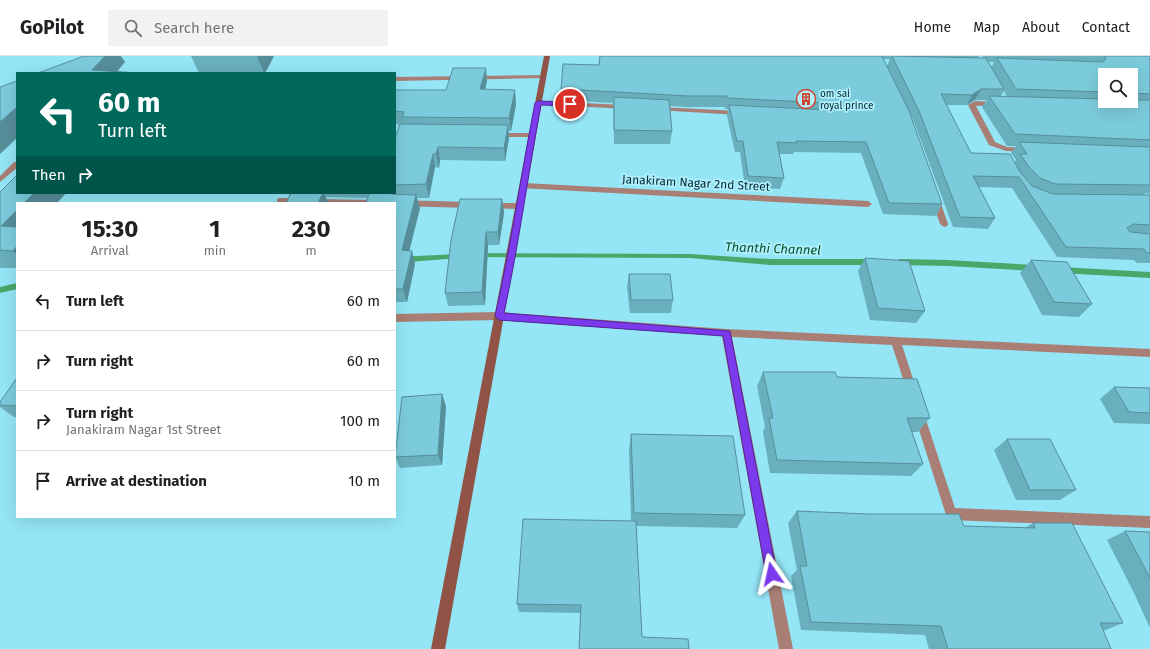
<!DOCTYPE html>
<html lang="en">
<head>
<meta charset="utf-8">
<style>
  :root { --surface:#fff; --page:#f2f2f2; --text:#202124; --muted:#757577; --line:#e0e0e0 }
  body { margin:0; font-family:"Fira Sans",sans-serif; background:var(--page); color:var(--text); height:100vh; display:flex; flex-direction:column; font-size:15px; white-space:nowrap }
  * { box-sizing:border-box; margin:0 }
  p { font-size:13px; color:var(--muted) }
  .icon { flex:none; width:22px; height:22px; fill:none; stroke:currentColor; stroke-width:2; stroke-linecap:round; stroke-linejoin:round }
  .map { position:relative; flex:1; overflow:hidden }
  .details { position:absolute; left:16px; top:146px; width:380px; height:316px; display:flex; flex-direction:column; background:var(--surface); border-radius:0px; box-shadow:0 4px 16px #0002 }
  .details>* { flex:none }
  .top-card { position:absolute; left:16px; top:16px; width:380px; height:122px; border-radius:0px; box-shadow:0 4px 16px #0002; background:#00695c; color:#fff; overflow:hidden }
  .fabs { position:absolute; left:1098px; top:12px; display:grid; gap:8px }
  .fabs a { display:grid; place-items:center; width:40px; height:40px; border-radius:0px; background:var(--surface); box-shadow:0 4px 16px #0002; font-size:20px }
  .pin { position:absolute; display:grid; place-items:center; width:34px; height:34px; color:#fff; margin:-17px; border:2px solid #fff; border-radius:50%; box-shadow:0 1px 4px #0007 }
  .me { position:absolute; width:44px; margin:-22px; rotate:349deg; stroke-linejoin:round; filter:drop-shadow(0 0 3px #0008) }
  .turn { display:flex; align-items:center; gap:14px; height:84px; padding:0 16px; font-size:18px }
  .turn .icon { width:52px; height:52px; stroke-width:2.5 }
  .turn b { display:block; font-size:28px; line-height:34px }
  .then { display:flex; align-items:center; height:38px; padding:0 16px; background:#0003; gap:8px; font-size:15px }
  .eta { display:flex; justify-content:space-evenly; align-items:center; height:68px; text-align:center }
  .eta b { font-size:24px; font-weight:700; line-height:28px }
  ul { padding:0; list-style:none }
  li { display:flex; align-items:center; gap:12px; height:60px; padding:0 16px; border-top:1px solid var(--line) }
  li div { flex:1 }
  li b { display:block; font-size:15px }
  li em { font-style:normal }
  header { display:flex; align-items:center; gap:24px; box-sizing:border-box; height:56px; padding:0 20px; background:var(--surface); border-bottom:1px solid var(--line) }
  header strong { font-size:19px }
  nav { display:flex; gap:22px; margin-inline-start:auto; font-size:14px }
  .search { width:280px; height:36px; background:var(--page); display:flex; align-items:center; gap:10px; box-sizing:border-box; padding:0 14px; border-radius:0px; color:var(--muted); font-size:15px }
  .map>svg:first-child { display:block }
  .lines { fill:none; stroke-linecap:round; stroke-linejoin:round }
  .stream { fill:#4ba66a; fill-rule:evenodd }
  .street { fill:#a97e74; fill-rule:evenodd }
  .secondary { fill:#905346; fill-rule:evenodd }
  .wall { fill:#6aafbd; fill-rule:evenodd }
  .shaded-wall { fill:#568e9a }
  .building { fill:#7bcbdc; stroke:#568e9a }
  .route { fill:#7c3aed; stroke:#51269a }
  .labels { text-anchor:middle; stroke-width:3.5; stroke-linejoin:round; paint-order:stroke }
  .far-poi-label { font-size:10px; fill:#03262d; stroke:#b0effd; text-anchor:start }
  .street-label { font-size:12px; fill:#03262d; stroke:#b0effd }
  .water-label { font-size:13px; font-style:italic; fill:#0a5028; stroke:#b0effd }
</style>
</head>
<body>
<header>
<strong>GoPilot</strong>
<div class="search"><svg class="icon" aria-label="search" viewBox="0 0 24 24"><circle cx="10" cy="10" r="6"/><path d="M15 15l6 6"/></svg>Search here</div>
<nav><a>Home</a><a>Map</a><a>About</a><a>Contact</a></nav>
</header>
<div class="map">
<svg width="1150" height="593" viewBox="0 0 1150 593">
  <rect width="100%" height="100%" fill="#94e5f6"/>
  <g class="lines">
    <g class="stream">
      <polygon points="475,197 690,198 770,203 874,203 878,206 874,209 770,209 690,202 477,201 475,201 473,199"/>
      <polygon points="460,198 464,200 460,202 395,207 395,201"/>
      <polygon points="899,203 948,204 1035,209 1039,212 1035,215 948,210 899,209 895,206"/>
      <polygon points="1061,211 1150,216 1150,222 1061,217 1057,214"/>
      <polygon points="17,227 17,233 0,237 0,231"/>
    </g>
    <g class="street">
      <polygon points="545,19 545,21 543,22 395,25 395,21"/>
      <polygon points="538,45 626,49 630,51 626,53 536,48 536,46"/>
      <polygon points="975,45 999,46 999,48 997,49 976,50 995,86 1007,91 1029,92 1029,96 1006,95 989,89 968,49"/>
      <polygon points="658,51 739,55 743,57 739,59 656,54 656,52"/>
      <polygon points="493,77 532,77 536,79 532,81 496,81 492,79"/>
      <polygon points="14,106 17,106 17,112 0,126 0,120"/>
      <polygon points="523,127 868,145 872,148 868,151 520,132 520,128"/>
      <polygon points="935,139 939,142 948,168 947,170 944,171 940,168 931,142"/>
      <polygon points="280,142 299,142 303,145 301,147 277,147 277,143"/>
      <polygon points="315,143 377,144 381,147 312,147 312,144"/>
      <polygon points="395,144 471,146 475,149 471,152 395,150 395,147 391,147"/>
      <polygon points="489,147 519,147 523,150 519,153 486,152 486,148"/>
      <polygon points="499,256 726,273 1150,293 1150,301 902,289 917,335 916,338 912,339 908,338 907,335 892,289 732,281 793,593 779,593 722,280 499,264 395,266 395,258"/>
      <polygon points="919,353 923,355 924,358 955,452 1150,460 1150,472 951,464 947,462 914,358 915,355"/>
    </g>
    <polygon class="secondary" points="544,0 550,0 445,593 431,593"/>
  </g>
  <g class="wall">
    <polygon points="191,0 274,0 265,17 199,17"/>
    <path d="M600,0H979L978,2H984L982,0H1150V138L1145,137L1144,139H1150V207H1137L1134,204L1057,201L1012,132L979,131L995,162L988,173L953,171L914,66L887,10L890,3H883L942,148L936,160L883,158L861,97L794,96L793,98H779L784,122L780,133L745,131L740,96H735L727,60L728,53H725V51H688L670,50L672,75L670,88H614L613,47L561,44V33L599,9ZM987,6H994L991,12ZM1105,19H1131V45H1105ZM1004,35L1007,41H1000ZM975,44H987L982,51L1007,90H1016L1011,97L1016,104L1014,107L971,97L946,49H967Z"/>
    <polygon points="487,25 485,34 516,48 511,75 509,75 509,82 505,105 440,104 439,112 435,111 429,142 417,142 420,152 409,195 415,208 407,246 395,246 395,147 367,142 326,141 328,147 289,139 288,137 395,137 395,82 400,69 395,68 395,34 446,34"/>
    <polygon points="0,136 66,137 57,147 17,147 17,212 0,212"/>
    <polygon points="502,143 504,157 499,189 488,189 485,249 448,250 445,237"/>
    <polygon points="865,202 925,255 916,267 870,264 858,215"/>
    <polygon points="1031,204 1092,248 1079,261 1042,259 1020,217"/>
    <polygon points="629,218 673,244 671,257 630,257 627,231"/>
    <polygon points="763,316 930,362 918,376 912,376 923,408 911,420 770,417 763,376 765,371 757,330"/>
    <polygon points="17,322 17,361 14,361 0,351 0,346"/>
    <polygon points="1114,331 1150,332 1150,368 1114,367 1100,343"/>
    <polygon points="446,350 442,409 400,412 395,401"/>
    <polygon points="631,378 745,459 737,472 636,470 642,581 579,593 581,557 519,556 517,548 631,465 629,394"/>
    <polygon points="1007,383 1076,434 1060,444 1016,444 994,394"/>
    <polygon points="797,455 964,470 1025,472 1033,467 1123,567 1103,575 1111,593 929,593 925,579 801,574 791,520 797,514 788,467"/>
    <polygon points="1125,475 1150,476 1150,572 1134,537 1107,484"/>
  </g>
  <g class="shaded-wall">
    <polygon points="105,0 121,0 125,6 116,17 92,14"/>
    <polygon points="257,0 274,0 265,17 264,17"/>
    <polygon points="486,12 487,25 482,47 480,33"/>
    <polygon points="981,33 975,44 967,49 972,39"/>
    <polygon points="515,34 516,48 511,75 509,62"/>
    <polygon points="17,51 17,82 0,98 0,66"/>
    <polygon points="508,69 509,82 505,105 504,92"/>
    <polygon points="438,91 440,104 439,112 436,98"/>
    <polygon points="433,98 435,111 429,142 426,128"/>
    <polygon points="34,137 66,137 57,147 24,147"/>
    <polygon points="323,137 324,137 328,147 318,147"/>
    <polygon points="416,139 420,152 406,208 402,194"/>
    <polygon points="502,143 504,157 499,189 498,176"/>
    <polygon points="17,154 17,187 1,170"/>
    <polygon points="486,176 488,189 485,249 482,236"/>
    <polygon points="17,190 17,199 13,195"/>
    <polygon points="412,195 415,208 407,246 403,233"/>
    <polygon points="442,338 446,350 442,409 438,399"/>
  </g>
  <g class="building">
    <polygon points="84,0 105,0 92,14 138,17 38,17"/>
    <polygon points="600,0 882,0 909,55 942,148 889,147 866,86 796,85 797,87 777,86 784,122 748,120 743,85 737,85 729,49 828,54 833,50 828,47 727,42 727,40 689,40 561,33 563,8 599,9"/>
    <polygon points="892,0 986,2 1004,33 981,33 972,39 941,38 971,97 1010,98 1020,116 1032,130 1053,138 1150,139 1150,169 1133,168 1127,172 1130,176 1150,178 1150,197 1147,197 1144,193 1066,191 1019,121 973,120 995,162 960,161 919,55"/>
    <polygon points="1105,0 1150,0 1150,38 1131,37 1131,19 1105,19 1105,36 1016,33 997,2 1102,6 1106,3"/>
    <polygon points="453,12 486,12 480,33 515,34 509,62 402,61 404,56 395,55 395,34 446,34"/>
    <polygon points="17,25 17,51 0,66 0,31"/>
    <polygon points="989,40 1105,43 1105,45 1131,45 1131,44 1150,44 1150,84 1015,78"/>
    <polygon points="614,41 669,44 672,75 614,74"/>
    <polygon points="400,68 508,69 504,92 438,91 436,98 433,98 426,128 395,129 395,82"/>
    <polygon points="1019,86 1150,91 1150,129 1055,128 1040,122 1029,111 1020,98 1027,98"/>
    <polygon points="17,119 17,137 34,137 24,147 17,147 17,154 1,170 17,171 17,190 13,195 0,194 0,136"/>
    <polygon points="291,137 323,137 318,147 286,147"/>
    <polygon points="369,137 390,137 391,138 416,139 402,194 412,195 403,233 395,233 395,147 366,147"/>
    <polygon points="460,143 502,143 498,176 486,176 482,236 445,237 451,184"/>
    <polygon points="865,202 909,205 925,255 878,252"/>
    <polygon points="1031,204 1067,206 1092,248 1054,246"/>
    <polygon points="629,218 670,218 673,244 631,244"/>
    <polygon points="763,316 835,316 837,321 917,323 930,362 907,362 923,408 777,404 769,362 773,362"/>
    <polygon points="17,322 17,350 0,349 0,346"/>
    <polygon points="1114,331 1150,332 1150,357 1129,356"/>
    <polygon points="442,338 438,399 395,401 402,341"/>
    <polygon points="631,378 733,380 745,459 634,457"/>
    <polygon points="1007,383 1050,383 1076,434 1030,434"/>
    <polygon points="797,455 868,458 959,458 964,470 1035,472 1033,467 1072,467 1123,567 1100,567 1111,593 948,593 941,570 811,566 800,510 807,510"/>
    <polygon points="523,463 636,465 642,581 688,583 689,593 579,593 581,549 517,548"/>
    <polygon points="1125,475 1150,476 1150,522"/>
  </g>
  <path class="route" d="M538,45L570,46L573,48L570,50L541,49C528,118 519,188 504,257L730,275L777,518L776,522L772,524L768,522L766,518L723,280L499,264L495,260C511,190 521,118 535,47Z"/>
  <defs>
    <symbol id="building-ring" viewBox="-11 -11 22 22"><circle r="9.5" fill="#b0effd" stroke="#d0452c" stroke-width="1.5"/><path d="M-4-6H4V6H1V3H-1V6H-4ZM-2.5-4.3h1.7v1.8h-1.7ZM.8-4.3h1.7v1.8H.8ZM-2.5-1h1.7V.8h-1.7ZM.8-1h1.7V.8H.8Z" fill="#d0452c"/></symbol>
  </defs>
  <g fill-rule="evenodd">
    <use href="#building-ring" x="795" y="32" width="22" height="22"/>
  </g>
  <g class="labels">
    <g class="far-poi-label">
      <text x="820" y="41">om sai<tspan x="820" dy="12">royal prince</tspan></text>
    </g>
    <g class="street-label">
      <text transform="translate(696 127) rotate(3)" y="4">Janakiram Nagar 2nd Street</text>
    </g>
    <g class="water-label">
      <text transform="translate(773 192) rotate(2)" y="5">Thanthi Channel</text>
    </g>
  </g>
</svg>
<div class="fabs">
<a><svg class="icon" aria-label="search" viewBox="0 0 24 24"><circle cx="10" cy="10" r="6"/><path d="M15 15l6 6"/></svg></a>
</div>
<div class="pin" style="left:570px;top:48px;background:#d93025"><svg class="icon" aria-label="arrive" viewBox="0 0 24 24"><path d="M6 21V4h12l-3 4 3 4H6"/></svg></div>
<svg class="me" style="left:772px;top:518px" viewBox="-20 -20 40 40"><path d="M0-17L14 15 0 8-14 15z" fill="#7c3aed" stroke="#fff" stroke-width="4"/></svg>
<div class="top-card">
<div class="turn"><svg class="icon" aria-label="left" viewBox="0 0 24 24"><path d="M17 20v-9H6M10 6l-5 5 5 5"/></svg><div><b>60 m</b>Turn left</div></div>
<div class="then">Then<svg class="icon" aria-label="right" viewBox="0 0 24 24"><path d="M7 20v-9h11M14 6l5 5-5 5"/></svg></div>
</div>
<section class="details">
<div class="eta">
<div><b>15:30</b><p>Arrival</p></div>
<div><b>1</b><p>min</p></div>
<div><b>230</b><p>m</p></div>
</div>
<ul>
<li><svg class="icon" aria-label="left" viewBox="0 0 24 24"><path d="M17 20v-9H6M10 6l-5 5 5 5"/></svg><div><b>Turn left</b></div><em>60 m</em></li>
<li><svg class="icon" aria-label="right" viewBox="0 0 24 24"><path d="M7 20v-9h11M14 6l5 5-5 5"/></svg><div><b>Turn right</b></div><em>60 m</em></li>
<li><svg class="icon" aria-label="right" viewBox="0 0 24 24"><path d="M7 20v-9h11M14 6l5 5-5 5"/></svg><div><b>Turn right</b><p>Janakiram Nagar 1st Street</p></div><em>100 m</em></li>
<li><svg class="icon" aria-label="arrive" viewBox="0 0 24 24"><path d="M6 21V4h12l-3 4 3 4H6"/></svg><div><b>Arrive at destination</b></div><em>10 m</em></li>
</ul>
</section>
</div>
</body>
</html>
